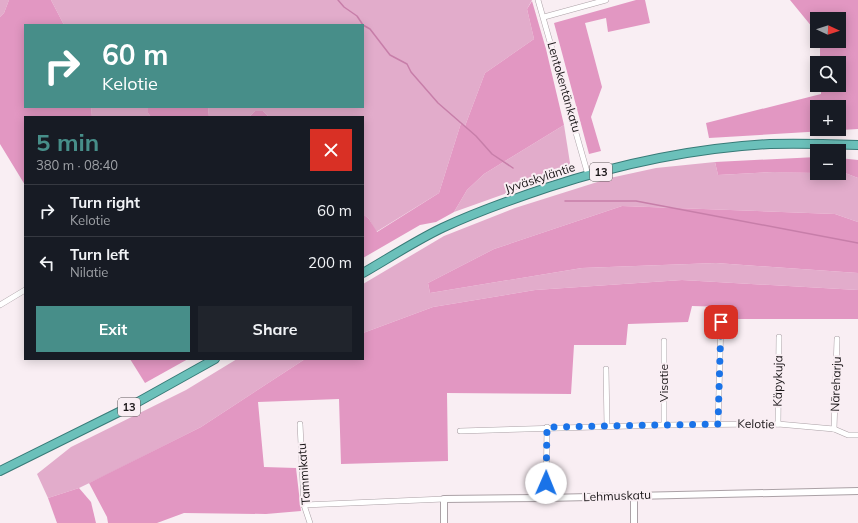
<!DOCTYPE html>
<html lang="en">
<head>
<meta charset="utf-8">
<style>
  :root { --surface:#171b24; --page:#20242c; --text:#f1f3f6; --muted:#9ea1a6; --line:#363941; --accent:#478e89 }
  body { margin:0; font-family:Mulish,sans-serif; background:var(--page); color:var(--text); height:100vh; display:flex; flex-direction:column; font-size:15px; white-space:nowrap }
  * { box-sizing:border-box; margin:0 }
  p { font-size:13px; color:var(--muted) }
  .icon { flex:none; width:22px; height:22px; fill:none; stroke:currentColor; stroke-width:2; stroke-linecap:round; stroke-linejoin:round }
  .map { position:relative; flex:1; overflow:hidden }
  .sheet { position:absolute; left:24px; top:116px; width:340px; height:244px; display:flex; flex-direction:column; background:var(--surface); border-radius:0px; box-shadow:0 2px 10px #0003 }
  .sheet>* { flex:none }
  .guide { position:absolute; left:24px; top:24px; width:340px; height:84px; border-radius:0px; box-shadow:0 2px 10px #0003; background:#478e89; color:#fff; overflow:hidden }
  .needle { width:26px; rotate:93deg }
  .buttons { position:absolute; left:810px; top:12px; display:grid; gap:8px }
  .buttons a { display:grid; place-items:center; width:36px; height:36px; border-radius:0px; background:var(--surface); box-shadow:0 2px 10px #0003; font-size:20px }
  .pin { position:absolute; display:grid; place-items:center; width:34px; height:34px; color:#fff; margin:-17px; border-radius:8px; box-shadow:0 2px 6px #0006 }
  .me { position:absolute; width:44px; margin:-22px; rotate:1deg; stroke-linejoin:round; filter:drop-shadow(0 0 3px #0008) }
  .turn { display:flex; align-items:center; gap:14px; height:84px; padding:0 12px; font-size:18px }
  .turn .icon { width:52px; height:52px; stroke-width:2.5 }
  .turn b { display:block; font-size:28px; line-height:34px }
  .round { display:grid; place-items:center; flex:none; width:42px; height:42px; border-radius:0px; background:var(--page) }
  .summary { display:flex; align-items:center; justify-content:space-between; height:68px; padding:0 12px }
  h1 { font-size:24px; font-weight:700; line-height:30px; color:var(--accent) }
  .button { display:flex; gap:8px; margin-top:auto; padding:8px 12px }
  .button a { flex:1; height:46px; border-radius:0px; background:var(--accent); color:#fff; font-size:16px; font-weight:700; line-height:46px; text-align:center }
  .button a+a { background:var(--page); color:var(--text) }
  ul { padding:0; list-style:none }
  li { display:flex; align-items:center; gap:12px; height:52px; padding:0 12px; border-top:1px solid var(--line) }
  li div { flex:1 }
  li b { display:block; font-size:15px }
  li em { font-style:normal }
  .map>svg:first-child { display:block }
  .green { fill:#e2accb }
  .forest { fill:#e297c2; fill-rule:evenodd }
  .lines { fill:none; stroke-linecap:round; stroke-linejoin:round }
  .stream { stroke:#c77ea9; stroke-width:1.5 }
  .minor-casing { stroke:#aba1a6; stroke-width:6 }
  .tertiary-casing { stroke:#aba1a6; stroke-width:8 }
  .trunk-casing { stroke:#377a77; stroke-width:10 }
  .minor { stroke:#fff; stroke-width:5 }
  .tertiary { stroke:#fff; stroke-width:6 }
  .trunk { stroke:#6bc0ba; stroke-width:8 }
  .route { stroke:#1a73e8; stroke-width:7; stroke-dasharray:0 12.6 }
  .labels { text-anchor:middle; stroke-width:4; stroke-linejoin:round; paint-order:stroke }
  .shield { fill:#f9eef3; stroke:#5e585a; stroke-width:1 }
  .shield-label { font-size:11px; font-weight:bold; fill:#1b1719 }
  .street-label { font-size:12px; fill:#1b1719; stroke:#f9eef3 }
</style>
</head>
<body>
<div class="map">
<svg width="858" height="523" viewBox="0 0 858 523">
  <rect width="100%" height="100%" fill="#f9eef3"/>
  <g class="green">
    <polygon points="0,0 9,0 4,13 0,17"/>
    <polygon points="51,0 532,0 527,9 534,39 485,73 465,126 461,123 439,193 376,232 369,219 363,214 363,117 269,117 263,111 255,111 249,117 209,117 208,107 363,107 363,25 64,25"/>
    <polygon points="91,107 148,107 148,113 151,117 92,117"/>
    <polygon points="564,125 570,163 566,172 454,212 467,190 484,174"/>
    <polygon points="715,162 718,175 773,172 845,173 858,178 858,222 835,214 622,206 494,249 428,283 430,293 582,268 716,263 858,273 858,290 682,280 535,290 433,307 363,333 363,284 444,236 515,208 610,178 656,168"/>
    <polygon points="237,359 305,359 201,427 106,475 79,488 48,498 37,474 71,447 186,390"/>
  </g>
  <g class="forest">
    <polygon points="9,0 51,0 64,25 25,25 25,107 91,107 92,117 25,117 25,185 0,144 0,17 4,13"/>
    <polygon points="636,0 645,0 650,23 608,32 606,18 585,23 602,87 591,117 601,151 589,154 554,23"/>
    <path d="M790,0H858V129L709,138L706,123L821,94V85H839V63H820V41H839V19H817V33ZM817,107H839V129H817Z"/>
    <polygon points="532,1 546,49 564,125 484,174 467,190 454,212 436,222 420,225 363,258 363,214 369,219 377,232 439,193 461,123 465,126 485,73 534,39 527,9"/>
    <polygon points="148,107 208,107 209,117 151,117 148,113"/>
    <polygon points="255,111 263,111 269,117 249,117"/>
    <polygon points="817,157 817,173 773,172 718,175 715,162"/>
    <polygon points="839,158 858,160 858,178 845,173 839,173"/>
    <polygon points="622,206 835,214 858,222 858,273 716,263 582,268 430,293 428,283 494,249"/>
    <polygon points="682,280 858,290 858,319 727,319 726,307 692,306 688,322 628,324 626,345 574,345 571,394 447,393 448,461 341,464 339,399 258,402 264,467 296,468 301,511 266,514 184,513 157,523 108,523 107,517 89,483 201,427 305,359 363,359 363,333 433,307 535,290"/>
    <polygon points="130,359 188,359 145,383"/>
    <polygon points="79,488 91,502 96,523 57,523 48,498"/>
  </g>
  <g class="lines">
    <g class="stream">
      <polyline points="338,0 344,7 357,16 363,25 370,29 390,55 407,64 411,72 438,103 476,136 492,154 513,168"/>
      <polyline points="565,201 636,201 858,243"/>
    </g>
    <defs>
      <g id="minor">
        <polyline points="538,0 588,175"/>
        <polyline points="544,17 606,0"/>
        <polyline points="0,305 25,290"/>
        <polyline points="664,341 664,425"/>
        <polyline points="606,369 607,426"/>
        <polyline points="300,424 304,505 310,523"/>
        <polyline points="718,424 721,322"/>
        <polyline points="778,424 779,337"/>
        <polyline points="834,429 837,339"/>
        <polyline points="460,431 664,425 778,424 834,429 848,435 858,435"/>
        <polyline points="546,498 547,427"/>
        <polyline points="304,505 444,499"/>
      </g>
      <g id="tertiary">
        <polyline points="634,496 634,523"/>
        <polyline points="444,523 444,499 546,498 858,491"/>
      </g>
      <g id="trunk">
        <path d="M363,273C389,258 415,241 442,228C476,212 513,199 549,187C620,164 695,148 770,144C800,143 829,144 858,145"/>
        <polyline points="0,471 129,407 215,359"/>
      </g>
    </defs>
    <use href="#minor" class="minor-casing"/>
    <use href="#tertiary" class="tertiary-casing"/>
    <use href="#trunk" class="trunk-casing"/>
    <use href="#minor" class="minor"/>
    <use href="#tertiary" class="tertiary"/>
    <use href="#trunk" class="trunk"/>
  </g>
  <g class="lines">
    <polyline class="route" points="546,483 547,427 718,424 721,322"/>
  </g>
  <g class="labels">
    <g class="shield">
      <rect x="590" y="163" width="22" height="18" rx="3"/>
      <rect x="118" y="398" width="22" height="18" rx="3"/>
    </g>
    <g class="shield-label">
      <text x="601" y="176">13</text>
      <text x="129" y="411">13</text>
    </g>
    <g class="street-label">
      <text transform="translate(564 87) rotate(74)" y="4">Lentokentänkatu</text>
      <text transform="translate(540 178) rotate(-18)" y="4">Jyväskyläntie</text>
      <text transform="translate(778 381) rotate(-89)" y="4">Käpykuja</text>
      <text transform="translate(664 383) rotate(-90)" y="4">Visatie</text>
      <text transform="translate(836 384) rotate(-88)" y="4">Näreharju</text>
      <text transform="translate(756 424) rotate(1)" y="4">Kelotie</text>
      <text transform="translate(304 474) rotate(-94)" y="4">Tammikatu</text>
      <text transform="translate(617 496) rotate(-2)" y="4">Lehmuskatu</text>
    </g>
  </g>
</svg>
<div class="buttons">
<a><svg class="needle" viewBox="-14 -14 28 28"><path d="M0-13l5 13h-10z" fill="#e53935"/><path d="M0 13l5-13h-10z" fill="#9ea1a6"/></svg></a>
<a><svg class="icon" aria-label="search" viewBox="0 0 24 24"><circle cx="10" cy="10" r="6"/><path d="M15 15l6 6"/></svg></a>
<a>+</a>
<a>−</a>
</div>
<div class="pin" style="left:721px;top:322px;background:#d93025"><svg class="icon" aria-label="arrive" viewBox="0 0 24 24"><path d="M6 21V4h12l-3 4 3 4H6"/></svg></div>
<svg class="me" style="left:546px;top:483px" viewBox="-20 -20 40 40"><circle r="19" fill="#fff"/><path d="M0-13L10 11 0 6-10 11z" fill="#1a73e8"/></svg>
<div class="guide">
<div class="turn"><svg class="icon" aria-label="right" viewBox="0 0 24 24"><path d="M7 20v-9h11M14 6l5 5-5 5"/></svg><div><b>60 m</b>Kelotie</div></div>
</div>
<section class="sheet">
<div class="summary"><div><h1>5 min</h1><p>380 m · 08:40</p></div><a class="round" style="background:#d93025;color:#fff"><svg class="icon" aria-label="close" viewBox="0 0 24 24"><path d="M6 6l12 12M18 6L6 18"/></svg></a></div>
<ul>
<li><svg class="icon" aria-label="right" viewBox="0 0 24 24"><path d="M7 20v-9h11M14 6l5 5-5 5"/></svg><div><b>Turn right</b><p>Kelotie</p></div><em>60 m</em></li>
<li><svg class="icon" aria-label="left" viewBox="0 0 24 24"><path d="M17 20v-9H6M10 6l-5 5 5 5"/></svg><div><b>Turn left</b><p>Nilatie</p></div><em>200 m</em></li>
</ul>
<div class="button"><a>Exit</a><a>Share</a></div>
</section>
</div>
</body>
</html>
